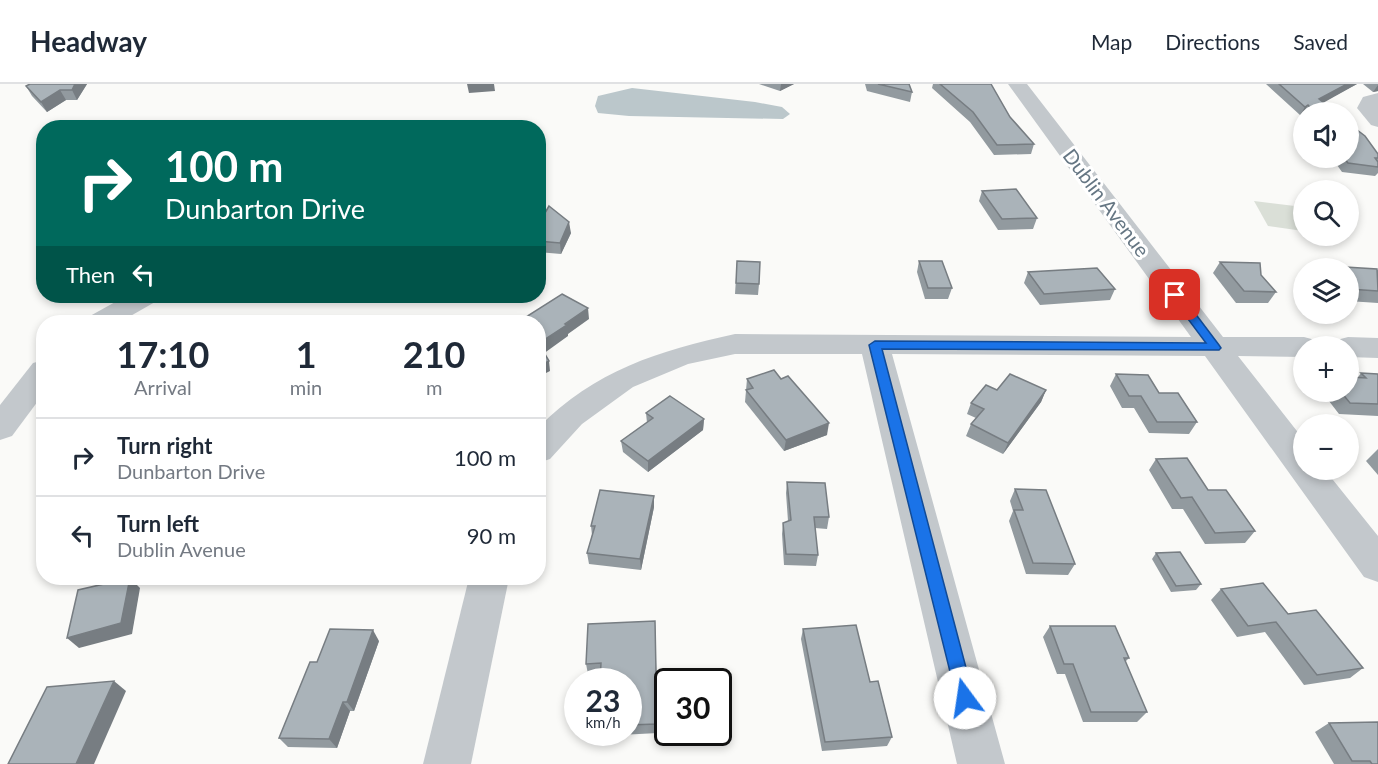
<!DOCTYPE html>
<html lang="en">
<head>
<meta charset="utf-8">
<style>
  :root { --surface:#fff; --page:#f6f6f7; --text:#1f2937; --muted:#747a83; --line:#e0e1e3 }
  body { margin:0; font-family:Lato,sans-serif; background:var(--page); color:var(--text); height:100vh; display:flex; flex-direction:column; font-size:22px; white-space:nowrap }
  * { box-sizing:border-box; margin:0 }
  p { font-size:20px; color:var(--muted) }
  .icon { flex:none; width:33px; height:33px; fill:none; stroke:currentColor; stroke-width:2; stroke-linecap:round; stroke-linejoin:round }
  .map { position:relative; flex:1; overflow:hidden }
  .panel { position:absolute; left:36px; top:231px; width:510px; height:270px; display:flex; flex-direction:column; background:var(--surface); border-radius:24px; box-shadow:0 3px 9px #0003 }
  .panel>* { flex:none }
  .guide { position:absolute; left:36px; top:36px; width:510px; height:183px; border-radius:24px; box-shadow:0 3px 9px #0003; background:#00695c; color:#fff; overflow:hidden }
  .controls { position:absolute; left:1293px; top:18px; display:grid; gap:12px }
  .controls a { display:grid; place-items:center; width:66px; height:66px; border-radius:50%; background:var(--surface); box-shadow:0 3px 9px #0003; font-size:30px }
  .speed { position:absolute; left:564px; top:584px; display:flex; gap:12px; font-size:30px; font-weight:700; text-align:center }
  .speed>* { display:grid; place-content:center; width:78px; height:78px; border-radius:50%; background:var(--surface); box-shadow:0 3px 9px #0003; line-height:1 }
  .speed small { font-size:15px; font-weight:400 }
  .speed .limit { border:3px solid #111; border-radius:9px; background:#fff; color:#111 }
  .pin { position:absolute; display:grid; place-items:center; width:51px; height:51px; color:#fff; margin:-26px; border-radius:12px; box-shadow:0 3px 9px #0006 }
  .me { position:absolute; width:66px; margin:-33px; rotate:346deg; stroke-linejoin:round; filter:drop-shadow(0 0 4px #0008) }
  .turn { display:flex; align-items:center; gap:21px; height:126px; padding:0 30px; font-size:27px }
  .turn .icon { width:78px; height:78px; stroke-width:2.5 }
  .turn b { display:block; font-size:42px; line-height:51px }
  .then { display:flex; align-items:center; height:57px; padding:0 30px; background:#0003; gap:12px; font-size:22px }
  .eta { display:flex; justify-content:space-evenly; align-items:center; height:102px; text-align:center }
  .eta b { font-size:36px; font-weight:700; line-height:42px }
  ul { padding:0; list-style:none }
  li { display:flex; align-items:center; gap:18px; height:78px; padding:0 30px; border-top:2px solid var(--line) }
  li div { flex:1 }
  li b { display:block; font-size:22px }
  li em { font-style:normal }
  header { display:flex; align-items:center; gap:36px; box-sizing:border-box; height:84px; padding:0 30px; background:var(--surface); border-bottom:2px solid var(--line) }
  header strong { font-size:28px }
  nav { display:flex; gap:33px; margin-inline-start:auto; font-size:21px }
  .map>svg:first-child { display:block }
  .green { fill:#dadfd7 }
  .water { fill:#bbc7cb }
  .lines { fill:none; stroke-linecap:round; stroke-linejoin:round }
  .minor { fill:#c3c8cc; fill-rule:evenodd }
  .wall { fill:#929a9f }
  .shaded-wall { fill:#777d82 }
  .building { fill:#aab3b9; stroke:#777d82; stroke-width:1.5 }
  .route { fill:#1a73e8; stroke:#114b97; stroke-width:1.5 }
  .labels { text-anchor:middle; stroke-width:6; stroke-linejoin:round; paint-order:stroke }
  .street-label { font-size:20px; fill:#657683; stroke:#fff }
</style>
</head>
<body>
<header>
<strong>Headway</strong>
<nav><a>Map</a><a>Directions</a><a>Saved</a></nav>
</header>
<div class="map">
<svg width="1378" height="680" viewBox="0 0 1378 680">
  <rect width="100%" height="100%" fill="#fafaf8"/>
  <polygon class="green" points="1254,117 1303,123 1303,147 1268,142"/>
  <polygon class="water" points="632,4 755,18 782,23 790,30 783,35 629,32 598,29 595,22 598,12"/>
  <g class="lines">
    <g class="minor">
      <path d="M1008,0H1027L1223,253H1304L1315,256L1319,262H1304V273L1238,272L1304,356V386H1325L1378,452V498L1364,493L1205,272L892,270L1005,680H957L862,270H735L688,280L633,303L582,340L550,375L538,379V344C595,286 658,267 735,250L1191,253Z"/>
      <polygon points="1378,9 1378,43 1371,41 1357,24 1363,13"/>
      <polygon points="126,212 159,212 155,218 120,238 86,238 90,232"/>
      <polygon points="1348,253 1378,254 1378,274 1348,273 1348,262 1333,262 1337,256"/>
      <polygon points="44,276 44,309 12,352 0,356 0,321 33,279"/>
      <polygon points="469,494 509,494 471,680 423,680"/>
    </g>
  </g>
  <g class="wall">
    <polygon points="87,0 77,16 66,16 47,28 32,12 26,2"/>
    <polygon points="759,0 794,0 780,7"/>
    <polygon points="865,0 909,0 912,8 910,18 867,7"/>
    <polygon points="933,0 991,0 1010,33 1034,60 1031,70 994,71 970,38 932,4"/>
    <polygon points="1266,0 1357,0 1323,18 1335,28 1304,28 1304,30 1300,31"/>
    <polygon points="1363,0 1378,0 1378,7 1373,8"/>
    <polygon points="1378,70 1378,89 1375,92 1342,88 1332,74 1348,74"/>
    <polygon points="982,107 1037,134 1033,145 998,146 979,117"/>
    <polygon points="538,141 571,149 561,170 538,168"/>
    <polygon points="737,177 759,200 758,211 735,210"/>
    <polygon points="919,177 952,204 948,215 925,215 917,188"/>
    <polygon points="1220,178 1261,191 1276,208 1268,219 1236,219 1213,189"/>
    <polygon points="1329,182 1378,186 1378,219 1348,217 1348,184 1327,184"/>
    <polygon points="1028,188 1115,205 1110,216 1040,221 1024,199"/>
    <polygon points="1361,289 1378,290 1378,332 1339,330 1322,308 1348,308"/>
    <polygon points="1116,290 1159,309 1197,338 1189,350 1149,349 1134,324 1122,324 1110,302"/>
    <polygon points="747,295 781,295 827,351 784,367 745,318"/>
    <polygon points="997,306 1046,306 1041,318 1003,370 966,352 971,340 976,334 967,330 971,319"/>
    <polygon points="646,329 704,335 703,346 648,388 623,368 621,357 647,339"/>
    <polygon points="1378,365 1378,391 1366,377"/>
    <polygon points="1156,375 1208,406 1255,447 1245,459 1205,460 1183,425 1172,425 1149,386"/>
    <polygon points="787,398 829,433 827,445 815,444 818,471 816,482 784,481 782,450 783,439 788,437 786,409"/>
    <polygon points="1015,405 1075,480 1068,491 1026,490 1009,437 1013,427 1010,417"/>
    <polygon points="654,423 641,486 589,480 587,469 592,451 591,442"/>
    <polygon points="1156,469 1201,500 1196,506 1171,508 1152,475"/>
    <polygon points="1221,505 1288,530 1363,584 1350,594 1304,601 1265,548 1237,553 1211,516"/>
    <polygon points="655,537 658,649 601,652 600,648 628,648 628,597 601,590 588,590 586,580"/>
    <polygon points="1050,542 1129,574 1125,578 1147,628 1137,638 1083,638 1065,590 1057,590 1043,553"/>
    <polygon points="803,545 870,598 892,653 887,662 822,667 801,555"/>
    <polygon points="379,557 354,627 350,627 337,664 288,663 279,654 317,578"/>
    <polygon points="1329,639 1378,680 1334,680 1315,648"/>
  </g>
  <g class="shaded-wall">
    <polygon points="75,0 87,0 77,16 72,6"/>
    <polygon points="467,0 494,0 495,7 469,9"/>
    <polygon points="781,0 794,0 780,7"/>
    <polygon points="1347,0 1357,0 1314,24 1319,15"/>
    <polygon points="1378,1 1378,7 1373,8"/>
    <polygon points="60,6 66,16 47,28 41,18"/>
    <polygon points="1308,21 1303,29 1300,31 1305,23"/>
    <polygon points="569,138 571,149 561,170 560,159"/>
    <polygon points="588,224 589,235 568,250 568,252 543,270 541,258 565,240"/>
    <polygon points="549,277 550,287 538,293 538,283"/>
    <polygon points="1046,306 1041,318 1003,370 1008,359"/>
    <polygon points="704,335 703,346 648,388 648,377"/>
    <polygon points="829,339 827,351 784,367 786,356"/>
    <polygon points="654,412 654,423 641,486 640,475"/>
    <polygon points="130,494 140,504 132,550 79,564 67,554"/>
    <polygon points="373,546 379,557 354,627 347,618"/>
    <polygon points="114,597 126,607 94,680 76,680"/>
    <polygon points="343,618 350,627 337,664 329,655"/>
  </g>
  <g class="building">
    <polygon points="30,0 75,0 72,6 60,6 41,18 26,2"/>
    <polygon points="878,0 909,0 912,8"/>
    <polygon points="940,0 991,0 1010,33 1034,60 997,61 973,28"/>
    <polygon points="1279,0 1347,0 1319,15 1335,28 1314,28 1308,21 1305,23"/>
    <polygon points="1348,39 1365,52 1378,70 1378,74 1375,74 1378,78 1378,83 1348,79 1344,74 1348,74"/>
    <polygon points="1016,105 1037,134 1002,135 982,107"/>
    <polygon points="549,122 569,138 560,159 538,157 538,141"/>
    <polygon points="737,177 760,178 759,200 736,199"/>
    <polygon points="919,177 942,177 952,204 928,204"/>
    <polygon points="1220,178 1260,179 1261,191 1276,208 1244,207"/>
    <polygon points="1329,182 1377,185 1378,207 1349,205 1348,204 1348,184 1331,184"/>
    <polygon points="1097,184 1115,205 1044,210 1028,188"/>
    <polygon points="562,210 588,224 565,240 567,241 541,258 538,257 538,238 518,238"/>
    <polygon points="158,233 182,238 152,238"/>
    <polygon points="538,260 539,260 549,277 538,283"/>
    <polygon points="774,286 781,295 788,292 829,339 786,356 746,306 753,304 747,295"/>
    <polygon points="1361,289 1378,290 1378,320 1350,319 1341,308 1348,308 1348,293 1366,294"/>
    <polygon points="1010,290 1046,306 1008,359 971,340 984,325 971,319 986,301 997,306"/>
    <polygon points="1116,290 1148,291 1159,309 1178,309 1197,338 1157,338 1141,312 1129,312"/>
    <polygon points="670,312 704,335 648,377 621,357 653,334 646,329"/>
    <polygon points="1187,374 1208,406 1226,406 1255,447 1215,449 1192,413 1181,414 1156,375"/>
    <polygon points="787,398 825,399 829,433 814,433 818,471 786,470 783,439 791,436"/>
    <polygon points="1015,405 1046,406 1075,480 1033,479 1014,426 1023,426"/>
    <polygon points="600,406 654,412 640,475 587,469 595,442 591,442"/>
    <polygon points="1180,468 1201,500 1176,502 1156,469"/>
    <polygon points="130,494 121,539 67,554 78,506"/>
    <polygon points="1263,499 1288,530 1316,526 1363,584 1317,591 1276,538 1248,542 1221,505"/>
    <polygon points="655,537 657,640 628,641 628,597 600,597 601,579 586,580 588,540"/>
    <polygon points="856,541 870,598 878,597 892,653 825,658 803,545"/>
    <polygon points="1050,542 1115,542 1129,574 1124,574 1147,628 1091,628 1073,580 1064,580"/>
    <polygon points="330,545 373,546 347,618 343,618 329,655 279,654 310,578 317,578"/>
    <polygon points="114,597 76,680 8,680 47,603"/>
    <polygon points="1378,638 1378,680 1372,680 1370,677 1352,677 1329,639"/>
  </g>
  <polygon class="route" points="1175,207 1179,208 1219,261 1221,264 1219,266 882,265 974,614 971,620 965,623 958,620 869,261 875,257 1206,259 1170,211"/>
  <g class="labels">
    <g class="street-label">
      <text transform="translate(1106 119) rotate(53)" y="7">Dublin Avenue</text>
    </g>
  </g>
</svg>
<div class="controls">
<a><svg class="icon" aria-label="sound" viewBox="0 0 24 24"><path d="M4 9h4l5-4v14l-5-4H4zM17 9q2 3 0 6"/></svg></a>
<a><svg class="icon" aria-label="search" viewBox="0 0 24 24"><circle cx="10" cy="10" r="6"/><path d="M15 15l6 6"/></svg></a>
<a><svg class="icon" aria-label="layers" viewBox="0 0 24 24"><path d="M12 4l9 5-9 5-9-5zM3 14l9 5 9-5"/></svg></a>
<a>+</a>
<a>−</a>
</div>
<div class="speed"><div>23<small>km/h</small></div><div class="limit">30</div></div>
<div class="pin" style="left:1175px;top:211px;background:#d93025"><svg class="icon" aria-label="arrive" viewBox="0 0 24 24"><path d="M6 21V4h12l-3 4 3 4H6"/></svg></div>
<svg class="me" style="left:965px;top:614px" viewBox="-20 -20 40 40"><circle r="19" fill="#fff"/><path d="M0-13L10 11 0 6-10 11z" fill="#1a73e8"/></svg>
<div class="guide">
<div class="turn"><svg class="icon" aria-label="right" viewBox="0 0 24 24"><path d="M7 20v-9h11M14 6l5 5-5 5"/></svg><div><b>100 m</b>Dunbarton Drive</div></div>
<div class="then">Then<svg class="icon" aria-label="left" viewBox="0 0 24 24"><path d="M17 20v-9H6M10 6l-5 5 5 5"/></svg></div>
</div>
<section class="panel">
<div class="eta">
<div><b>17:10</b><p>Arrival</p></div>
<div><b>1</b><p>min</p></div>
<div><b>210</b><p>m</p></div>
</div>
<ul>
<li><svg class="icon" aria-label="right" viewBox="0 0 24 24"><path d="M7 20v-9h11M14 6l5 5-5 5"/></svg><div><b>Turn right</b><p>Dunbarton Drive</p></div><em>100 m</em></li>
<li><svg class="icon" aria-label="left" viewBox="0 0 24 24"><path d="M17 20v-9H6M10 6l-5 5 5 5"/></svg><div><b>Turn left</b><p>Dublin Avenue</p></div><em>90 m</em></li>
</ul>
</section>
</div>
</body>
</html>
